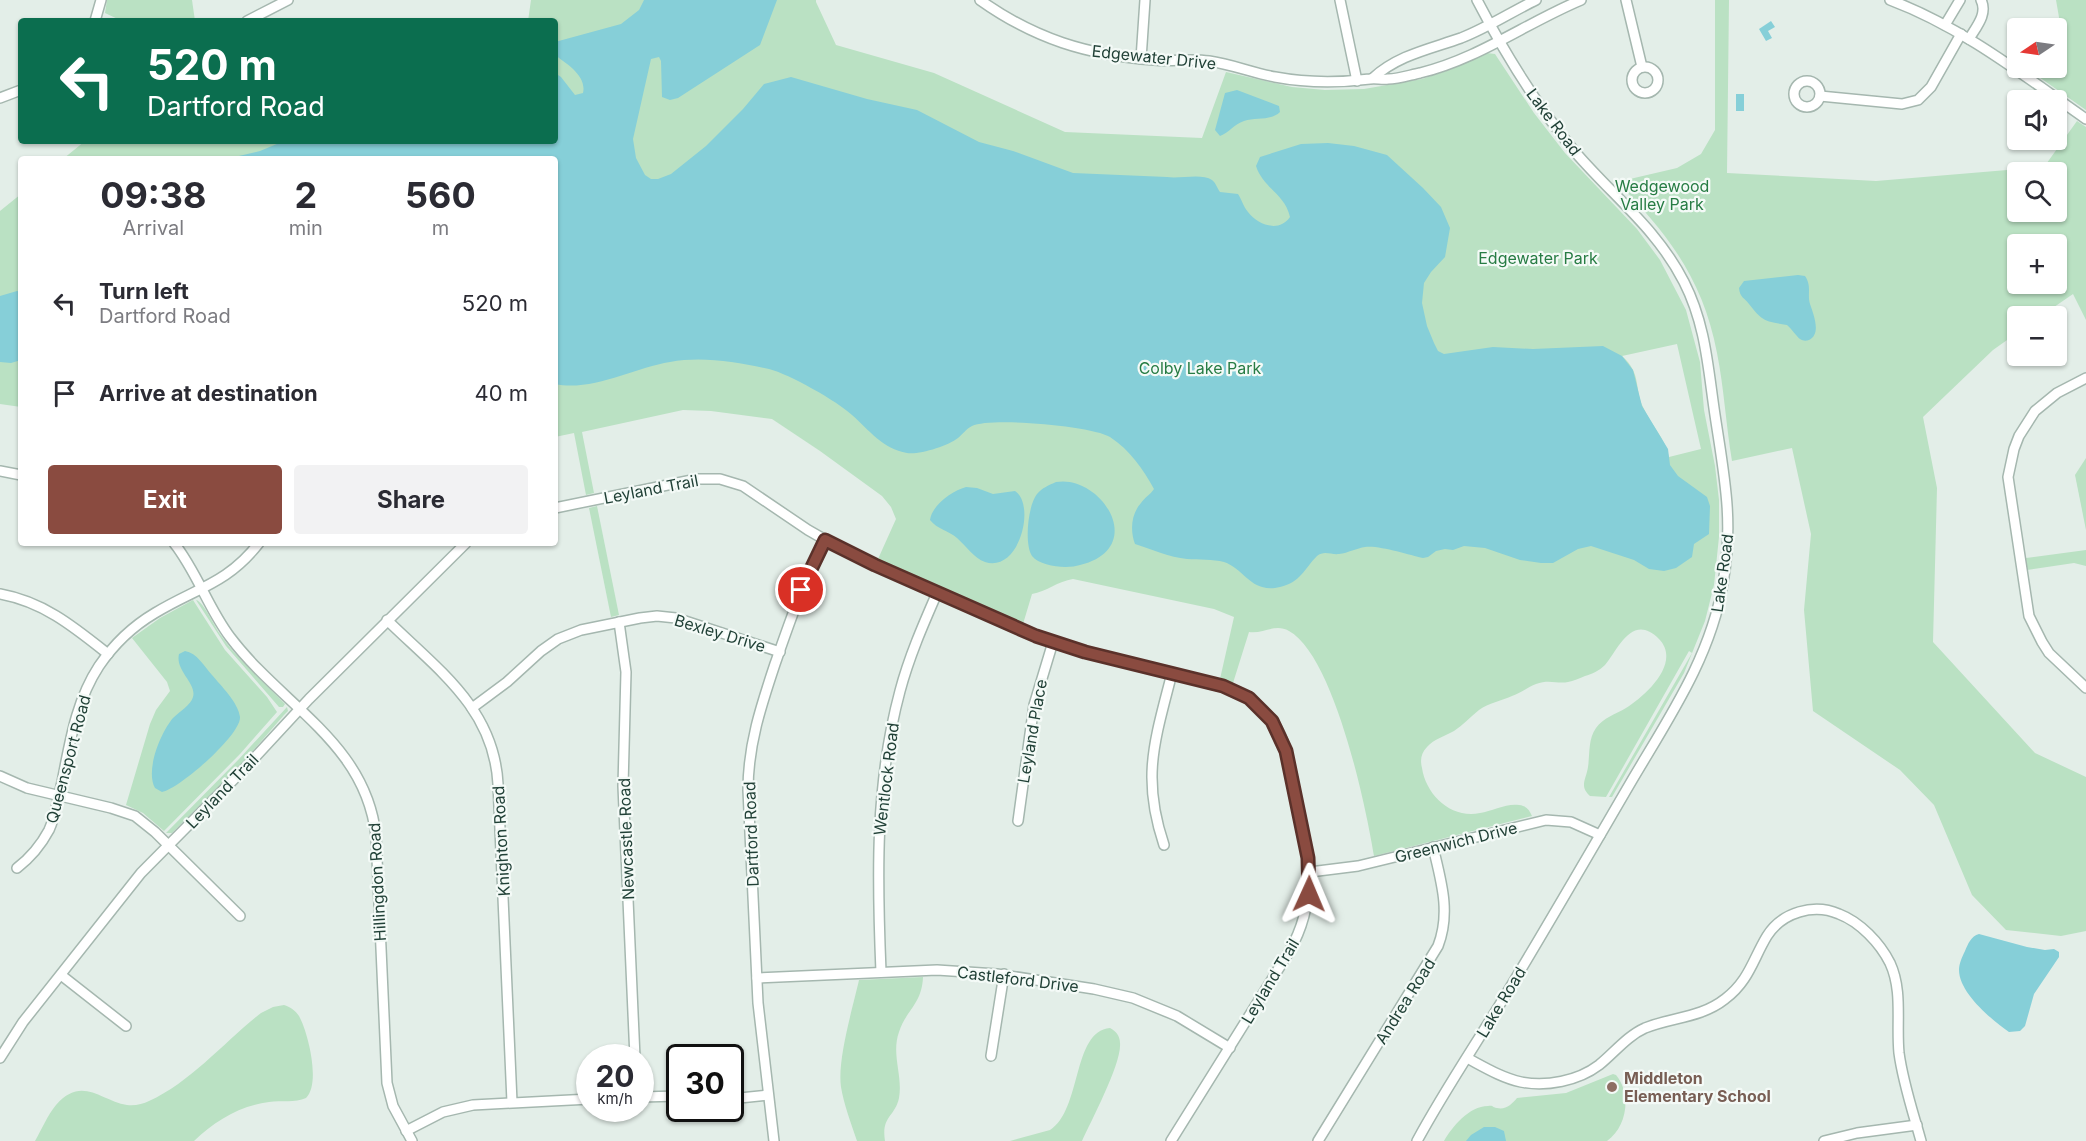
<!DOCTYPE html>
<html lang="en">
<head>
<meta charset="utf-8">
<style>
  :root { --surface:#fff; --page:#f2f2f3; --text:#2b2b33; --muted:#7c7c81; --accent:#8a4b40 }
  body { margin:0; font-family:Inter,sans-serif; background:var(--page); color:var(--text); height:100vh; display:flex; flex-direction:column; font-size:22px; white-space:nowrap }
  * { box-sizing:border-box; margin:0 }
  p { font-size:20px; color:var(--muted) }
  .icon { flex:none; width:33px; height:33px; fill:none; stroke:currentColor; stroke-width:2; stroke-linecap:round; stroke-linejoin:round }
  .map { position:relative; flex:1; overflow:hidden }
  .drawer { position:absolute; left:18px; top:156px; width:540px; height:390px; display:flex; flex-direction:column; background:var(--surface); border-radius:6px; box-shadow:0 2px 4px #0004 }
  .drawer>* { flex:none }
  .hud { position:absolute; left:18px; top:18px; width:540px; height:126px; border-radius:6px; box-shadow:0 2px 4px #0004; background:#0b6e4f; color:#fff; overflow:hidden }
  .needle { width:39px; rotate:257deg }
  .buttons { position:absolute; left:2007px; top:18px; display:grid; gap:12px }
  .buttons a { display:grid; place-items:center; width:60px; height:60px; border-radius:6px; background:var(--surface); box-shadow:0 2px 4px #0004; font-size:30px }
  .speed { position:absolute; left:576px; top:1044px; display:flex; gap:12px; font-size:30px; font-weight:700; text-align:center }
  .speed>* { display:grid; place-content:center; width:78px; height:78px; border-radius:50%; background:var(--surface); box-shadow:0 2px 4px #0004; line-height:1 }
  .speed small { font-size:15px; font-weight:400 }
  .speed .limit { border:3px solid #111; border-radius:9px; background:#fff; color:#111 }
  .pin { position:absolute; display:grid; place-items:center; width:51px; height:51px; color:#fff; margin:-26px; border:3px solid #fff; border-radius:50%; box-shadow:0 2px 6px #0007 }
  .me { position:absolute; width:66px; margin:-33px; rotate:1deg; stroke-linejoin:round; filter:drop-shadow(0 0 4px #0008) }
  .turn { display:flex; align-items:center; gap:21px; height:126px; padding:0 30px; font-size:27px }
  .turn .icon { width:78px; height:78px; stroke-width:2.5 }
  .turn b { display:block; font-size:42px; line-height:51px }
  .eta { display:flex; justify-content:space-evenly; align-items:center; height:102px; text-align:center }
  .eta b { font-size:36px; font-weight:700; line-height:42px }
  .button { display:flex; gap:12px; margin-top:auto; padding:12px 30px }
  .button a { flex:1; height:69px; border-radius:6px; background:var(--accent); color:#fff; font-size:24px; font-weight:700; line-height:69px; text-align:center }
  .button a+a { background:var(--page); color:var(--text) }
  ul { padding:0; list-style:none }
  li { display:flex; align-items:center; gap:18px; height:90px; padding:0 30px }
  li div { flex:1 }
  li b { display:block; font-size:22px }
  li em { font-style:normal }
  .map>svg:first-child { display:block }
  .green { fill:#bae1c3; fill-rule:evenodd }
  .water { fill:#86cfd8 }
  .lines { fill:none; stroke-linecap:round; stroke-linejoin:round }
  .minor-casing { stroke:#a5b7af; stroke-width:12 }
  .minor { stroke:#fff; stroke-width:9 }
  .route-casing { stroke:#5a312a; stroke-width:15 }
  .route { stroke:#8a4b40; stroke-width:10 }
  .education-dot { fill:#8d6e63; stroke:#f4faf7; stroke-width:2 }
  .labels { text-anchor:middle; stroke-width:4.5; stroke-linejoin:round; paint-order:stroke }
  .street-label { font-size:16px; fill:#214137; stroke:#f4faf7 }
  .park-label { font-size:16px; fill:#277c44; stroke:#f4faf7 }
  .education-label { font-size:16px; font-weight:bold; fill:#785e54; stroke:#f4faf7; text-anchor:start }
</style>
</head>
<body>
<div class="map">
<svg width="2086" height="1141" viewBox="0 0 2086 1141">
  <rect width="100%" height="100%" fill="#e3eee8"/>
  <g class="green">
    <polygon points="107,0 192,0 195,21 122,21 105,13"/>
    <path d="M531,0H816V2L836,45L934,73L1065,132L1202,138L1226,72L1292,87L1325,90L1364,89L1422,79L1452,69L1487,53L1495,54L1534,113L1565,153L1637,229L1660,260L1686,310L1700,362L1704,410L1715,466L1719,500V537L1714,585L1705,621L1684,673L1612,797H1609L1692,653L1689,651L1606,797L1590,796C1579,786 1586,780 1588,767C1590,754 1588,739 1596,728C1603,718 1616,714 1626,708C1645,696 1682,663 1659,639C1632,612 1618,650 1605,665C1599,671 1592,674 1585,676C1580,678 1573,681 1568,682C1557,684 1549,679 1536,684C1528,687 1521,693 1512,696C1501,701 1489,703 1479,710C1470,717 1463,725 1454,731C1445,736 1434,739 1427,747C1421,753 1420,760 1422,768C1426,795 1451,819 1480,813C1492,811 1507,803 1519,805C1527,806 1529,810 1532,816L1374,856C1366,806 1334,656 1289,631C1275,623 1264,634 1249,632L1233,683L1220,679L1234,617L1214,609L1073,579C1058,581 1046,592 1032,594L1023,624L878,559L896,519L891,507L882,496L820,451L772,419L711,411L683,410L582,432L594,493L586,495L574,433L555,437V159H63L85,141H555V21H528ZM1677,344L1701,449L1669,457C1665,438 1651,425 1643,407C1634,388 1642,374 1622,356Z"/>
    <path d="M1715,0H1729L1727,173L1876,181L2044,167L2077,121L2086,127V320L2073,294L2041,316H2018L2017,333L1993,350L1923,417L1937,488L1933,642L2035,753L2086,777V931L2061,936L2006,930L1972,895L1934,805L1900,770L1813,711L1804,610L1811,534L1792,448L1732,461C1726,425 1724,388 1717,353C1703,279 1668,234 1617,182L1677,168L1701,154L1715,130ZM2018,172H2056V212H2018ZM2018,244H2056V284H2018Z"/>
    <polygon points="2056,0 2086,0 2086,110 2039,77 2046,68 2056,68 2057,55 2064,46"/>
    <polygon points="21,194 21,407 0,404 0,211"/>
    <polygon points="2086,458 2086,530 2075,475"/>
    <polygon points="597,506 619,615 611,617 589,508"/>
    <polygon points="2086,550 2086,566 2074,563 2027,570 2026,558"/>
    <polygon points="193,600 225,650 267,697 277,712 240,754 164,831 143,813 126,805 150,724 156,710 170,691 167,682 132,638 160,618"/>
    <path d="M196,600C204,602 214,626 220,634C238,660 263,681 285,704L283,707H279L226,646Z"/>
    <polygon points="287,707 288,711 284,715 244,761 172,833 166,833 239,759"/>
    <path d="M923,977C922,1004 906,1010 899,1032C891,1054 903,1076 899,1098C895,1117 881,1116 885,1141H857C851,1123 844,1105 841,1087C837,1060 853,1007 859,980Z"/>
    <path d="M284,1005C290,1007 295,1010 299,1016C308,1032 321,1084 306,1098C295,1103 281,1100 269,1102C239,1106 215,1121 194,1141H35C42,1129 47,1116 56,1105C82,1075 101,1101 127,1105C135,1106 143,1104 149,1101C191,1082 225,1041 261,1013L273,1007Z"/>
    <path d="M1110,1028C1116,1031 1120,1036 1120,1043C1122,1063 1091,1121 1082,1141H1010L1050,1130C1082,1110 1072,1031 1110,1028Z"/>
    <path d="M1613,1074L1616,1075C1632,1094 1627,1127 1607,1141H1444C1452,1127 1469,1106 1488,1106C1494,1105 1491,1107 1497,1108C1506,1110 1512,1104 1517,1098L1566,1093Z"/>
  </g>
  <g class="water">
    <path d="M644,0H777L760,45L678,98L670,100L662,97L661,61L659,57L651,59L633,139L636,158L645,175L651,179H658L671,174L706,146L743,109L764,84L791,77L867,99L917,110L979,142L1013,151L1073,173L1167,177C1180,179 1202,173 1212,180C1216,183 1217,188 1220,192L1238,194C1242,200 1243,206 1248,212C1258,225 1279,233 1290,217C1285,194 1263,188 1256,166L1260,157L1301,144L1328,143L1354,146L1387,155L1423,188L1441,207L1450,228L1445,257L1431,272L1424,283L1422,303L1427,326L1434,343L1438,351L1444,354L1493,347L1533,349L1603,346L1622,356L1633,370L1642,406L1668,449L1670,465L1678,476L1707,497L1710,506L1709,534L1694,544L1692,557L1676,568L1664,571L1649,569L1634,560L1591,546L1578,549L1553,563H1541L1520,560L1485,548L1464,546L1453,550L1445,549L1436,551L1428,557L1423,558C1409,555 1379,545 1365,547C1357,548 1348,553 1339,554C1331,555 1324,550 1317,556C1304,569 1301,582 1280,587C1251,594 1245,569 1224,562C1213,559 1199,560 1187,559C1169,557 1153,550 1135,544C1130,531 1131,514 1141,503C1145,497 1150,495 1154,489C1143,469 1130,450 1110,437C1092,426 991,417 972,426C966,429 963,434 958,438C948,446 919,455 907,453C883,449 869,430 852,415C837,401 789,374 769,369C737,362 702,356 670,362C634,368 591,392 555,384V159H226L260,151L284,141H555V73L561,77L575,95L583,93C587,76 567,64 555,55V42L621,24L639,10Z"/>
    <polygon points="1771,21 1775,27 1768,31 1772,38 1766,41 1759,29"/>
    <path d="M1237,90L1279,106L1280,112C1271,121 1256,117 1244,121C1234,124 1229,133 1220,136L1215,130L1225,93Z"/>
    <rect x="1736" y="94" width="8" height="17"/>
    <path d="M1798,275L1805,276C1812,286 1807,294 1810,304C1813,313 1822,334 1809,340C1806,341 1803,341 1800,339C1796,336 1792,329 1787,325C1765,321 1763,322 1749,304C1744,297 1740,298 1739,288L1744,281Z"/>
    <polygon points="17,291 21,292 21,360 11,363 0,362 0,296"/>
    <path d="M1056,482C1101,474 1149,548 1080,565C1068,569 1041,567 1032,556C1024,544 1028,505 1037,494C1042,488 1049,485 1056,482Z"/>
    <path d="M966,487L977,488L993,494L1015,491C1036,504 1020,573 985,562C974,558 966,546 957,538C949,531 937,529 930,520C932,505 952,491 966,487Z"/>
    <path d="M185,651C197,653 204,666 212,675C221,686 238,702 240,717C241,735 179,789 162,792L155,788C145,770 161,732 173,718C179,712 191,705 193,697C197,683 175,671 179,654Z"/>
    <path d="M1979,934L2027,947L2045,950L2054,949L2059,952V957L2034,994L2025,1026L2020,1031L2009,1032C1992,1020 1959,993 1959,970C1959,964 1962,957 1965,951C1968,944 1971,936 1979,934Z"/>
    <polygon points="1484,1127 1495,1127 1504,1131 1506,1141 1466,1141 1471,1135"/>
  </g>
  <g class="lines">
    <defs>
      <g id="minor">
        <path d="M980,0C1035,39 1087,55 1154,60C1172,62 1190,58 1209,61C1231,64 1253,73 1275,77C1307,83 1338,83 1370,79C1376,78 1382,80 1388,79C1399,79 1410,75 1420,73C1478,59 1526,23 1581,0"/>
        <polyline points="1340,0 1357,81"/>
        <polyline points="1626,0 1642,67"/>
        <path d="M1890,0C1962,27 2023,75 2086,119"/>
        <polyline points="95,21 101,0"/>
        <polyline points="247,21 288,0"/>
        <polyline points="1945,25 1960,0"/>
        <path d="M1969,39C1976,27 1988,14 1981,0"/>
        <polyline points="1141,59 1145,0"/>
        <circle cx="1645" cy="80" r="13"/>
        <path d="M1373,78C1398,55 1430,49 1461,38C1487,28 1511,12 1536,0"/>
        <circle cx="1807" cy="94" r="13"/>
        <polyline points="1820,96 1902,104 1918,100 1931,87 1961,34"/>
        <polyline points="0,98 21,90"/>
        <polyline points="2086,378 2057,393 2035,411 2019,436 2014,449 2008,477 2029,616 2042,642 2049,653 2086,688"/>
        <polyline points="0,471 21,475"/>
        <path d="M555,508L697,479H720L743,486L808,530L843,550L1036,636L1096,655L1226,687C1244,694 1262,705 1273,722C1287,742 1290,768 1295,791C1307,849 1321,897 1289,952L1171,1141"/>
        <path d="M174,543C197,572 208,608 230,637C282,706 366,743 376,836L387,1083L393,1106L412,1141"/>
        <path d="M0,594C44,602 74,627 108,654"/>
        <path d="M387,620C437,669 494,708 498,784L512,1102"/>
        <polyline points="619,622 626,672 623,786 635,1058"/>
        <polyline points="472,708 507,682 541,651 558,639 581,630 640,618 657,616 676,618 780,652"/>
        <polyline points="0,776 27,788 111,808 135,816 155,832 240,916"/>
        <polyline points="1018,821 1034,705 1053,642"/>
        <path d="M1164,845C1141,777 1155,740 1172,673"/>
        <path d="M17,868C30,858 41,845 49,830C56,815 58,798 62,782C70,742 76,701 99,666C114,644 133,626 155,613C196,588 227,584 259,543"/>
        <polyline points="1310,872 1358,866 1546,820 1571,822 1600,835"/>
        <path d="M881,972C877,876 875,784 900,691C909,657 923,625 937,593"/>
        <polyline points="61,975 126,1026"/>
        <polyline points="757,978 937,970 997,974 1094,989 1133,998 1177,1016 1230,1048"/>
        <polyline points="991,1056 1004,974"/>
        <polyline points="0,1058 23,1022 141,873 246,767 309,699 466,543"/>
        <path d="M1467,1058C1484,1067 1502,1078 1521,1082C1546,1087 1578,1081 1599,1065C1614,1053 1627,1036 1645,1028C1672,1017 1701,1018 1725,999C1749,981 1753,959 1767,936C1782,912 1814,903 1839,914C1860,922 1880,943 1890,963C1903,991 1896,1023 1899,1053C1903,1083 1913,1112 1921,1141"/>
        <polyline points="640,1097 680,1096"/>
        <polyline points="730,1099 768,1095"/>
        <polyline points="406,1131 443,1112 473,1105 590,1099"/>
        <path d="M774,1141L758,1003L748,790C748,745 761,706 775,664C790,621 804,580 825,540"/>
        <path d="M1318,1141L1438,946C1451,912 1441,881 1433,847"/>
        <path d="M1417,1141C1444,1091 1476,1044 1505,996C1548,925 1589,854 1631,782C1668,719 1711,657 1723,583C1734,521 1724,475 1715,415C1708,369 1706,325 1684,282C1657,229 1614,197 1576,153C1537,106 1505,54 1477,0"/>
        <polyline points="1824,1141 1857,1133 1917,1125"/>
      </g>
    </defs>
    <use href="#minor" class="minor-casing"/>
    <use href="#minor" class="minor"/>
  </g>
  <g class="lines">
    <defs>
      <polyline id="route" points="801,590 825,540 875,565 1036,636 1085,652 1223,686 1249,698 1272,721 1286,751 1308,858 1309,894"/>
    </defs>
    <use href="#route" class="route-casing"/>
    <use href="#route" class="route"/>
  </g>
  <circle class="education-dot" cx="1612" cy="1087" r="6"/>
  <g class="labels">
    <g class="street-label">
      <text transform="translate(1154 57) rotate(6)" y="6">Edgewater Drive</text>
      <text transform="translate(1554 122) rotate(53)" y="6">Lake Road</text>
      <text transform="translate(651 489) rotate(-11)" y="6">Leyland Trail</text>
      <text transform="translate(1722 573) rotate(-82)" y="6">Lake Road</text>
      <text transform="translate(720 633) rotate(17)" y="6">Bexley Drive</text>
      <text transform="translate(1032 731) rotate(-80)" y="6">Leyland Place</text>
      <text transform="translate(68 759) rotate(-75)" y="6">Queensport Road</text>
      <text transform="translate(886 779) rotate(-83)" y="6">Wentlock Road</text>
      <text transform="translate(222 791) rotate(-46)" y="6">Leyland Trail</text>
      <text transform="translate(751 834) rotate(-92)" y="6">Dartford Road</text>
      <text transform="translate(626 839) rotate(-92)" y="6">Newcastle Road</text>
      <text transform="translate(501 841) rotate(-93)" y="6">Knighton Road</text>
      <text transform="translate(1456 842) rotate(-14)" y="6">Greenwich Drive</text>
      <text transform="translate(377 882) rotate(-93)" y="6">Hillingdon Road</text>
      <text transform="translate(1018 979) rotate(7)" y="6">Castleford Drive</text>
      <text transform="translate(1270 981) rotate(-59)" y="6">Leyland Trail</text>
      <text transform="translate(1405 1001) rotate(-58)" y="6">Andrea Road</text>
      <text transform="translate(1501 1002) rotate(-59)" y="6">Lake Road</text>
    </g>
    <g class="park-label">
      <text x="1662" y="192">Wedgewood<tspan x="1662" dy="18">Valley Park</tspan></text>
      <text x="1538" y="264">Edgewater Park</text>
      <text x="1200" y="374">Colby Lake Park</text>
    </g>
    <g class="education-label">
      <text x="1624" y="1084">Middleton<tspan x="1624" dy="18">Elementary School</tspan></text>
    </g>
  </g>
</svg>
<div class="buttons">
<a><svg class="needle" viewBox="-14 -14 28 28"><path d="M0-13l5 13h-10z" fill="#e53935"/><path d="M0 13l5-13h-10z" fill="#7c7c81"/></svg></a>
<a><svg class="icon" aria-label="sound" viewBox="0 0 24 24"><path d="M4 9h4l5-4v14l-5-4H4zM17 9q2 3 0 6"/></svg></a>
<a><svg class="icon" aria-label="search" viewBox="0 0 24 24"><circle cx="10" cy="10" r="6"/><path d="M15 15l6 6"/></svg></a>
<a>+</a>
<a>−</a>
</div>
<div class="speed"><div>20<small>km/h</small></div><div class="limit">30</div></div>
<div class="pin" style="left:801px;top:590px;background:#d93025"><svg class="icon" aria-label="arrive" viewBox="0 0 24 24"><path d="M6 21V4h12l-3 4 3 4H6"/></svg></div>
<svg class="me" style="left:1309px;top:894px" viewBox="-20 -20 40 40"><path d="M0-17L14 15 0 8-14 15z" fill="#8a4b40" stroke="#fff" stroke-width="4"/></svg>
<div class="hud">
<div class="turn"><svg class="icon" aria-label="left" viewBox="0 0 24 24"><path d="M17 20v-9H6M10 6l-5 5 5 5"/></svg><div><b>520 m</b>Dartford Road</div></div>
</div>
<section class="drawer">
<div class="eta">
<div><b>09:38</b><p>Arrival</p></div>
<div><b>2</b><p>min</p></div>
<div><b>560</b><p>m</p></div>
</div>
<ul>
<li><svg class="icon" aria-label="left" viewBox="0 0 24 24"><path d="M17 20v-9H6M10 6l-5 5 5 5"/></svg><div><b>Turn left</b><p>Dartford Road</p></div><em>520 m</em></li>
<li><svg class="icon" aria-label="arrive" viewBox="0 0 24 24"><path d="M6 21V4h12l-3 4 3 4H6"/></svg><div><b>Arrive at destination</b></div><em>40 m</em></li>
</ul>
<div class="button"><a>Exit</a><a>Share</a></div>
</section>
</div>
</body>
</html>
